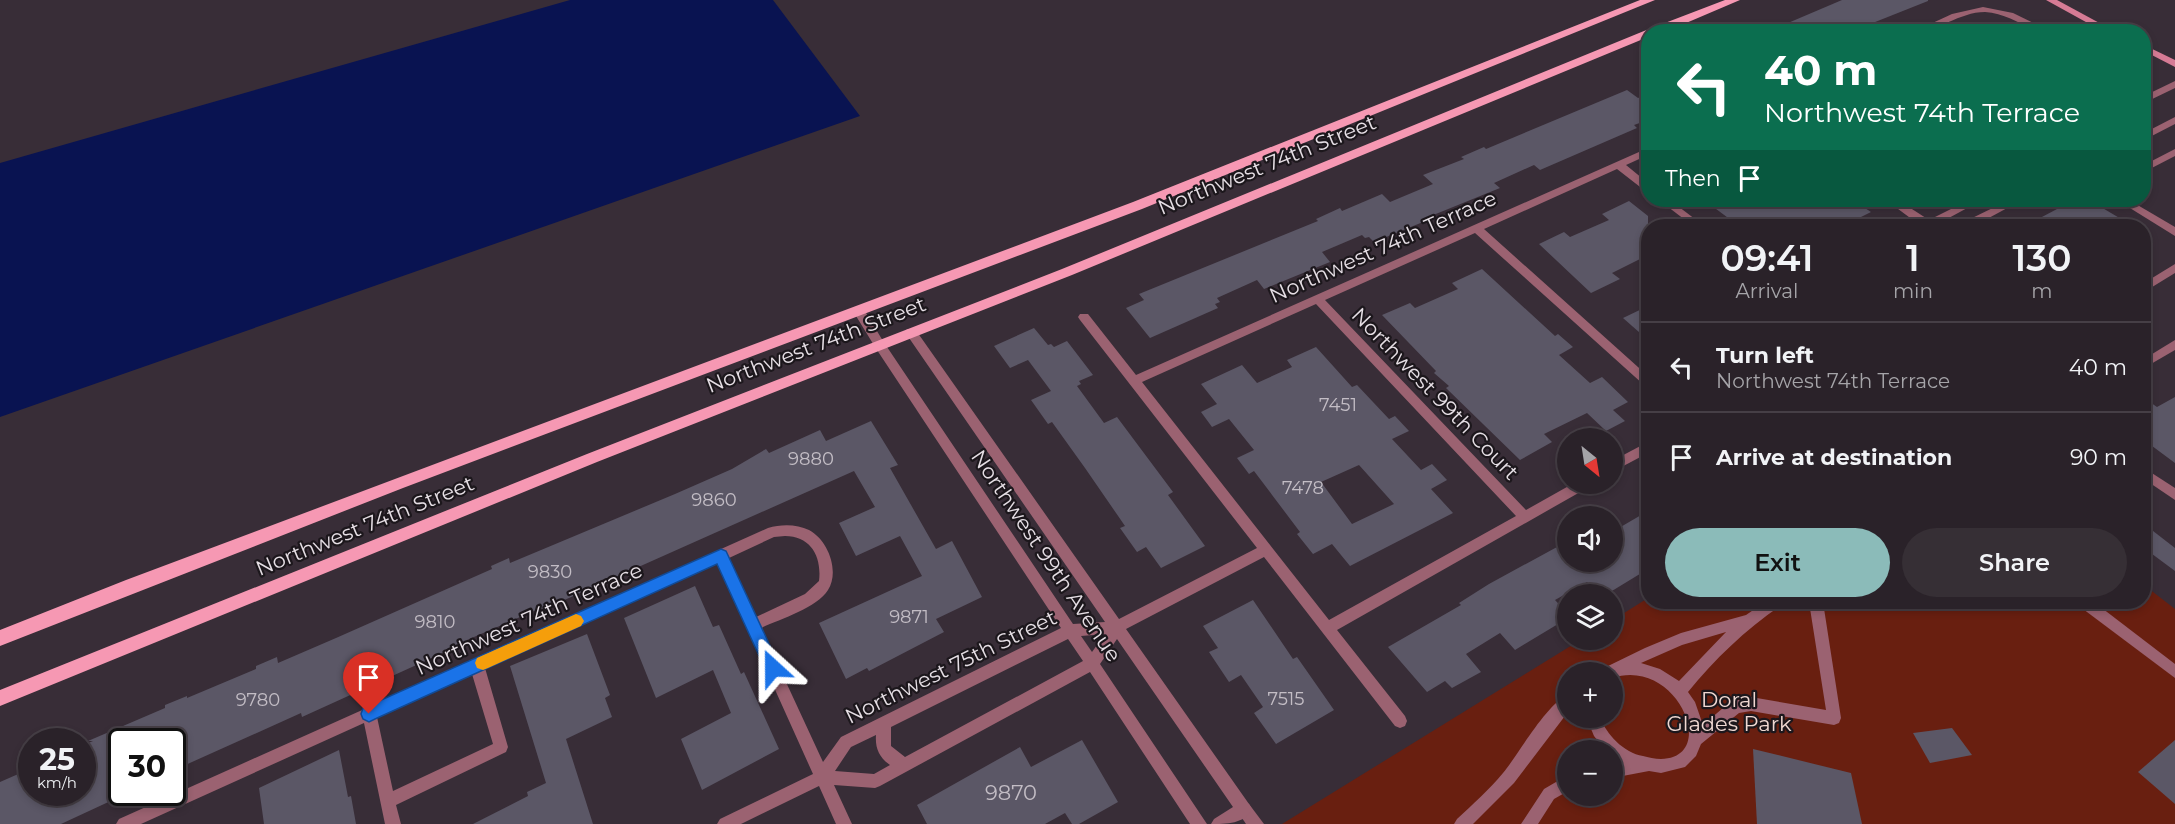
<!DOCTYPE html>
<html lang="en">
<head>
<meta charset="utf-8">
<style>
  :root { --surface:#2a2229; --page:#362f35; --text:#f1f3f6; --muted:#a5a4a8; --line:#463f46; --accent:#8bbbb9 }
  body { margin:0; font-family:Montserrat,sans-serif; background:var(--page); color:var(--text); height:100vh; display:flex; flex-direction:column; font-size:22px; white-space:nowrap }
  * { box-sizing:border-box; margin:0 }
  p { font-size:20px; color:var(--muted) }
  .icon { flex:none; width:33px; height:33px; fill:none; stroke:currentColor; stroke-width:2; stroke-linecap:round; stroke-linejoin:round }
  .map { position:relative; flex:1; overflow:hidden }
  .panel { position:absolute; left:1641px; top:219px; width:510px; height:390px; display:flex; flex-direction:column; background:var(--surface); border-radius:24px; box-shadow:0 3px 9px #0003,0 0 0 2px var(--line) }
  .panel>* { flex:none }
  .banner { position:absolute; left:1641px; top:24px; width:510px; height:183px; border-radius:24px; box-shadow:0 3px 9px #0003,0 0 0 2px var(--line); background:#0b6e4f; color:#fff; overflow:hidden }
  .needle { width:39px; rotate:150deg }
  .buttons { position:absolute; left:1557px; top:428px; display:grid; gap:12px }
  .buttons a { display:grid; place-items:center; width:66px; height:66px; border-radius:50%; background:var(--surface); box-shadow:0 3px 9px #0003,0 0 0 2px var(--line); font-size:30px }
  .speed { position:absolute; left:18px; top:728px; display:flex; gap:12px; font-size:30px; font-weight:700; text-align:center }
  .speed>* { display:grid; place-content:center; width:78px; height:78px; border-radius:50%; background:var(--surface); box-shadow:0 3px 9px #0003,0 0 0 2px var(--line); line-height:1 }
  .speed small { font-size:15px; font-weight:400 }
  .speed .limit { border:3px solid #111; border-radius:9px; background:#fff; color:#111 }
  .pin { position:absolute; display:grid; place-items:center; width:51px; height:51px; color:#fff; margin:-62px -26px; border-radius:50% 50% 50% 0; rotate:-45deg; box-shadow:0 0 6px #0007 }
  .pin .icon { rotate:45deg }
  .me { position:absolute; width:66px; margin:-33px; rotate:336deg; stroke-linejoin:round; filter:drop-shadow(0 0 4px #0008) }
  .turn { display:flex; align-items:center; gap:21px; height:126px; padding:0 24px; font-size:27px }
  .turn .icon { width:78px; height:78px; stroke-width:2.5 }
  .turn b { display:block; font-size:42px; line-height:51px }
  .then { display:flex; align-items:center; height:57px; padding:0 24px; background:#0003; gap:12px; font-size:22px }
  .eta { display:flex; justify-content:space-evenly; align-items:center; height:102px; text-align:center }
  .eta b { font-size:36px; font-weight:600; line-height:42px }
  .primary-button { display:flex; gap:12px; margin-top:auto; padding:12px 24px }
  .primary-button a { flex:1; height:69px; border-radius:36px; background:var(--accent); color:#111; font-size:24px; font-weight:600; line-height:69px; text-align:center }
  .primary-button a+a { background:var(--page); color:var(--text) }
  ul { padding:0; list-style:none }
  li { display:flex; align-items:center; gap:18px; height:90px; padding:0 24px; border-top:2px solid var(--line) }
  li div { flex:1 }
  li b { display:block; font-size:22px }
  li em { font-style:normal }
  .map>svg:first-child { display:block }
  .green { fill:#691f10; fill-rule:evenodd }
  .water { fill:#091351 }
  .building { fill:#5b5766; fill-rule:evenodd }
  .lines { fill:none; stroke-linecap:round; stroke-linejoin:round }
  .lane { fill:#9b6271; fill-rule:evenodd }
  .street { fill:#9b6271; fill-rule:evenodd }
  .secondary { fill:#d67b95; fill-rule:evenodd }
  .primary { fill:#f698b3; fill-rule:evenodd }
  .route { fill:#1a73e8; stroke:#114b97; stroke-width:1.5 }
  .slow { fill:#f59e0b }
  .labels { text-anchor:middle; stroke-width:4.5; stroke-linejoin:round; paint-order:stroke }
  .number-label { font-size:18px; fill:#c3bdc5 }
  .street-label { font-size:21px; fill:#e6dfe5; stroke:#1c171c }
  .park-label { font-size:21px; fill:#f0d8d2; stroke:#1c171c }
  .near-number-label { font-size:21px; fill:#c3bdc5 }
</style>
</head>
<body>
<div class="map">
<svg width="2175" height="824" viewBox="0 0 2175 824">
  <rect width="100%" height="100%" fill="#382d37"/>
  <path class="green" d="M2144,585L2175,609V824H1282L1582,639H1612L1613,620L1648,598V602H2144ZM1568,672H1612V717H1568ZM1568,750H1612V795H1568Z"/>
  <polygon class="water" points="570,0 773,0 860,116 0,417 0,163"/>
  <g class="building">
    <polygon points="1842,0 1928,0 1928,1 1850,32 1767,32"/>
    <polygon points="1627,90 1638,98 1648,94 1648,120 1634,125 1637,128 1540,170 1534,165 1494,183 1500,188 1421,220 1423,222 1374,242 1369,237 1365,238 1362,235 1322,252 1330,262 1264,289 1257,280 1217,298 1220,302 1215,304 1218,308 1150,338 1126,308 1144,300 1139,294 1318,221 1316,219 1340,208 1342,211 1382,194 1390,202 1433,184 1423,175 1464,159 1461,157 1484,147 1486,149"/>
    <polygon points="1704,200 1853,200 1871,212 1859,218 1871,226 1739,226"/>
    <polygon points="2074,200 2089,200 2133,226 2025,226"/>
    <polygon points="1629,201 1648,216 1648,255 1612,273 1620,279 1591,293 1539,244 1564,232 1570,237 1609,220 1602,214"/>
    <polygon points="1482,269 1555,336 1558,334 1573,347 1559,355 1590,383 1602,377 1628,402 1613,410 1625,421 1606,431 1587,413 1544,434 1552,442 1520,460 1446,388 1449,386 1434,373 1436,371 1382,315 1410,303 1415,308 1458,289 1452,283"/>
    <polygon points="1648,306 1648,340 1623,318"/>
    <polygon points="1034,328 1048,345 1051,344 1054,347 1067,341 1093,375 1079,381 1081,384 1077,386 1104,423 1117,417 1173,492 1168,495 1205,546 1161,568 1146,547 1137,552 1120,528 1125,526 1085,468 1052,422 1048,424 1031,400 1051,391 1028,360 1010,368 994,346"/>
    <path d="M1316,347L1352,387L1357,385L1389,419L1395,416L1409,431L1392,439L1421,470L1432,464L1447,480L1431,489L1453,513L1350,566L1332,544L1313,554L1297,534L1300,532L1254,471L1249,474L1237,458L1254,450L1229,419L1212,427L1201,412L1217,404L1201,384L1242,365L1257,383L1292,367L1287,360ZM1359,465L1394,504L1352,524L1321,482Z"/>
    <polygon points="2175,397 2175,463 2144,440 2144,398 2157,407"/>
    <polygon points="871,421 898,465 890,468 936,549 952,541 982,597 936,619 944,632 869,671 867,668 846,679 819,623 922,576 900,536 856,556 839,523 875,507 854,471 542,610 541,608 467,640 467,642 302,717 301,713 172,771 172,741 122,741 122,792 130,792 61,824 0,824 0,782 32,768 32,792 82,792 82,746 93,741 88,741 165,708 165,705 187,696 187,698 256,669 256,666 277,657 278,663 336,638 492,569 491,566 509,558 510,563 675,494 732,469 766,449 769,453 820,430 826,441"/>
    <polygon points="1648,511 1648,569 1607,594 1599,594 1587,582 1555,600 1568,614 1568,618 1515,650 1500,633 1466,654 1481,672 1452,688 1445,681 1427,692 1388,647 1461,605 1459,603 1489,584 1568,541 1568,561 1612,561 1612,532"/>
    <polygon points="2144,524 2175,548 2175,571 2144,548"/>
    <polygon points="695,586 713,627 719,625 741,674 744,672 779,749 702,790 681,739 731,713 713,670 656,698 624,618"/>
    <polygon points="1253,600 1293,659 1297,657 1334,710 1276,744 1254,713 1263,707 1241,675 1229,682 1209,652 1218,648 1203,626"/>
    <polygon points="587,634 610,695 605,698 612,717 566,739 593,824 473,824 528,796 527,792 546,783 510,666"/>
    <polygon points="1952,728 1972,755 1930,763 1913,733"/>
    <polygon points="1082,740 1118,802 1079,824 1072,824 1065,813 1045,824 927,824 917,805 1020,747 1031,767"/>
    <polygon points="2175,740 2175,804 2138,772"/>
    <polygon points="1753,749 1851,773 1862,824 1757,824"/>
    <polygon points="339,750 348,797 351,796 356,824 264,824 259,788"/>
  </g>
  <g class="lines">
    <g class="lane">
      <polygon points="2175,264 2175,273 2144,292 2144,283"/>
      <path d="M1765,602H1782L1780,606C1745,630 1715,659 1688,692L1695,702L1703,725L1730,702L1751,697L1826,710L1809,602H1823L1841,718L1839,723L1834,725L1751,711L1739,713L1701,744L1696,756L1685,767L1661,773L1649,771L1612,778V764L1621,762L1612,756V750H1605L1594,736L1586,717H1600C1606,734 1624,753 1643,756C1648,757 1655,759 1661,759C1720,758 1677,656 1612,678V672H1604L1606,667L1645,648L1681,633L1746,615ZM1726,632L1679,681L1660,669L1641,663L1682,645Z"/>
      <polygon points="2077,602 2094,602 2175,664 2175,678 2079,606"/>
      <path d="M1568,695V712L1514,783L1473,824H1454L1457,819C1473,804 1489,790 1503,773C1518,755 1547,703 1568,695Z"/>
      <polygon points="1568,775 1568,791 1554,799 1538,824 1521,824 1544,789"/>
      <polygon points="1244,801 1249,804 1264,824 1246,824 1236,809 1239,804"/>
    </g>
    <g class="street">
      <path d="M1983,7L2013,13L2052,32C2028,32 2010,13 1985,12C1959,12 1938,32 1913,32L1952,14Z"/>
      <polygon points="2175,81 2175,88 2144,103 2144,96"/>
      <polygon points="2175,117 2175,124 2144,140 2144,133"/>
      <path d="M1648,148V155L1626,165L1648,183V191L1644,190L1617,169L1484,229L1648,376V386L1644,385L1475,233L1325,300L1526,510L1574,483H1591L1589,487L1337,630L1405,716L1407,721L1405,726L1400,728L1395,726L1264,557L1126,629L1249,804L1252,809C1245,824 1226,824 1211,824L1214,819L1233,807L1117,639L1100,664L1207,824H1190L1090,672L880,786L875,788L834,785L852,824H836L819,786L741,824H717L720,819L813,774L718,563L485,668L508,747L506,752L396,805L401,824H385L364,723L141,824H116L119,819L768,528C781,524 797,524 809,530C828,540 840,571 828,590C817,608 780,619 761,628L823,762L841,737L1061,628L875,347L853,311L855,308H863L883,341L1073,624L1105,622L907,335L905,332L907,329H915L1119,619L1257,548L1080,320L1078,317L1080,314H1088L1136,375ZM1316,304L1516,516L1329,620L1142,382ZM785,536C811,536 822,557 819,581L805,594L756,617L729,558L774,537ZM1105,634L1092,652L1081,636ZM1068,639L1083,661L905,757L891,746V727ZM472,674L493,744L393,791L377,717ZM876,735C875,748 879,757 890,765L874,774L835,771L851,747Z"/>
      <polygon points="2175,149 2175,156 2144,172 2144,165"/>
      <polygon points="1659,200 1670,200 1704,226 1693,226"/>
      <polygon points="1886,200 1898,200 1929,220 1969,200 1982,200 1934,226 1921,226"/>
      <polygon points="2009,200 2022,200 1974,226 1961,226 1962,223"/>
      <polygon points="2117,200 2129,200 2175,227 2175,236"/>
      <polygon points="2175,340 2175,350 2144,368 2144,359"/>
      <polygon points="1648,442 1648,453 1612,472 1612,461"/>
      <polygon points="2144,468 2175,488 2175,500 2144,479"/>
    </g>
    <g class="secondary">
      <polygon points="2046,0 2057,0 2116,32 2104,32"/>
      <polygon points="2144,45 2175,60 2175,67 2144,51"/>
    </g>
    <g class="primary">
      <polygon points="1640,0 1655,0 1142,209 403,488 0,646 0,630 126,580 1133,202"/>
      <polygon points="1725,0 1740,0 1665,32 1648,32 1648,37 1072,275 597,462 0,706 0,690 587,454 1062,269 1644,31"/>
    </g>
  </g>
  <polygon class="route" points="721,549 726,551 778,663 781,668 778,673 773,676 767,673 717,564 375,719 369,722 363,719 361,714 363,708"/>
  <polygon class="slow" points="576,614 581,616 584,621 581,626 488,668 483,670 477,668 475,663 477,658"/>
  <g class="labels">
    <g class="number-label">
      <text x="1338" y="411">7451</text>
      <text x="811" y="465">9880</text>
      <text x="1303" y="494">7478</text>
      <text x="714" y="506">9860</text>
      <text x="550" y="578">9830</text>
      <text x="909" y="623">9871</text>
      <text x="435" y="628">9810</text>
      <text x="1286" y="705">7515</text>
      <text x="258" y="706">9780</text>
    </g>
    <g class="street-label">
      <text transform="translate(1267 165) rotate(-22)" y="7">Northwest 74th Street</text>
      <text transform="translate(1383 247) rotate(-24)" y="7">Northwest 74th Terrace</text>
      <text transform="translate(816 345) rotate(-21)" y="7">Northwest 74th Street</text>
      <text transform="translate(1435 394) rotate(46)" y="7">Northwest 99th Court</text>
      <text transform="translate(365 526) rotate(-22)" y="7">Northwest 74th Street</text>
      <text transform="translate(1046 556) rotate(56)" y="7">Northwest 99th Avenue</text>
      <text transform="translate(529 619) rotate(-24)" y="7">Northwest 74th Terrace</text>
      <text transform="translate(951 667) rotate(-26)" y="7">Northwest 75th Street</text>
    </g>
    <g class="park-label">
      <text x="1729" y="707">Doral<tspan x="1729" dy="24">Glades Park</tspan></text>
    </g>
    <g class="near-number-label">
      <text x="1011" y="800">9870</text>
    </g>
  </g>
</svg>
<div class="buttons">
<a><svg class="needle" viewBox="-14 -14 28 28"><path d="M0-13l5 13h-10z" fill="#e53935"/><path d="M0 13l5-13h-10z" fill="#a5a4a8"/></svg></a>
<a><svg class="icon" aria-label="sound" viewBox="0 0 24 24"><path d="M4 9h4l5-4v14l-5-4H4zM17 9q2 3 0 6"/></svg></a>
<a><svg class="icon" aria-label="layers" viewBox="0 0 24 24"><path d="M12 4l9 5-9 5-9-5zM3 14l9 5 9-5"/></svg></a>
<a>+</a>
<a>−</a>
</div>
<div class="speed"><div>25<small>km/h</small></div><div class="limit">30</div></div>
<div class="pin" style="left:369px;top:714px;background:#d93025"><svg class="icon" aria-label="arrive" viewBox="0 0 24 24"><path d="M6 21V4h12l-3 4 3 4H6"/></svg></div>
<svg class="me" style="left:773px;top:668px" viewBox="-20 -20 40 40"><path d="M0-17L14 15 0 8-14 15z" fill="#1a73e8" stroke="#fff" stroke-width="4"/></svg>
<div class="banner">
<div class="turn"><svg class="icon" aria-label="left" viewBox="0 0 24 24"><path d="M17 20v-9H6M10 6l-5 5 5 5"/></svg><div><b>40 m</b>Northwest 74th Terrace</div></div>
<div class="then">Then<svg class="icon" aria-label="arrive" viewBox="0 0 24 24"><path d="M6 21V4h12l-3 4 3 4H6"/></svg></div>
</div>
<section class="panel">
<div class="eta">
<div><b>09:41</b><p>Arrival</p></div>
<div><b>1</b><p>min</p></div>
<div><b>130</b><p>m</p></div>
</div>
<ul>
<li><svg class="icon" aria-label="left" viewBox="0 0 24 24"><path d="M17 20v-9H6M10 6l-5 5 5 5"/></svg><div><b>Turn left</b><p>Northwest 74th Terrace</p></div><em>40 m</em></li>
<li><svg class="icon" aria-label="arrive" viewBox="0 0 24 24"><path d="M6 21V4h12l-3 4 3 4H6"/></svg><div><b>Arrive at destination</b></div><em>90 m</em></li>
</ul>
<div class="primary-button"><a>Exit</a><a>Share</a></div>
</section>
</div>
</body>
</html>
